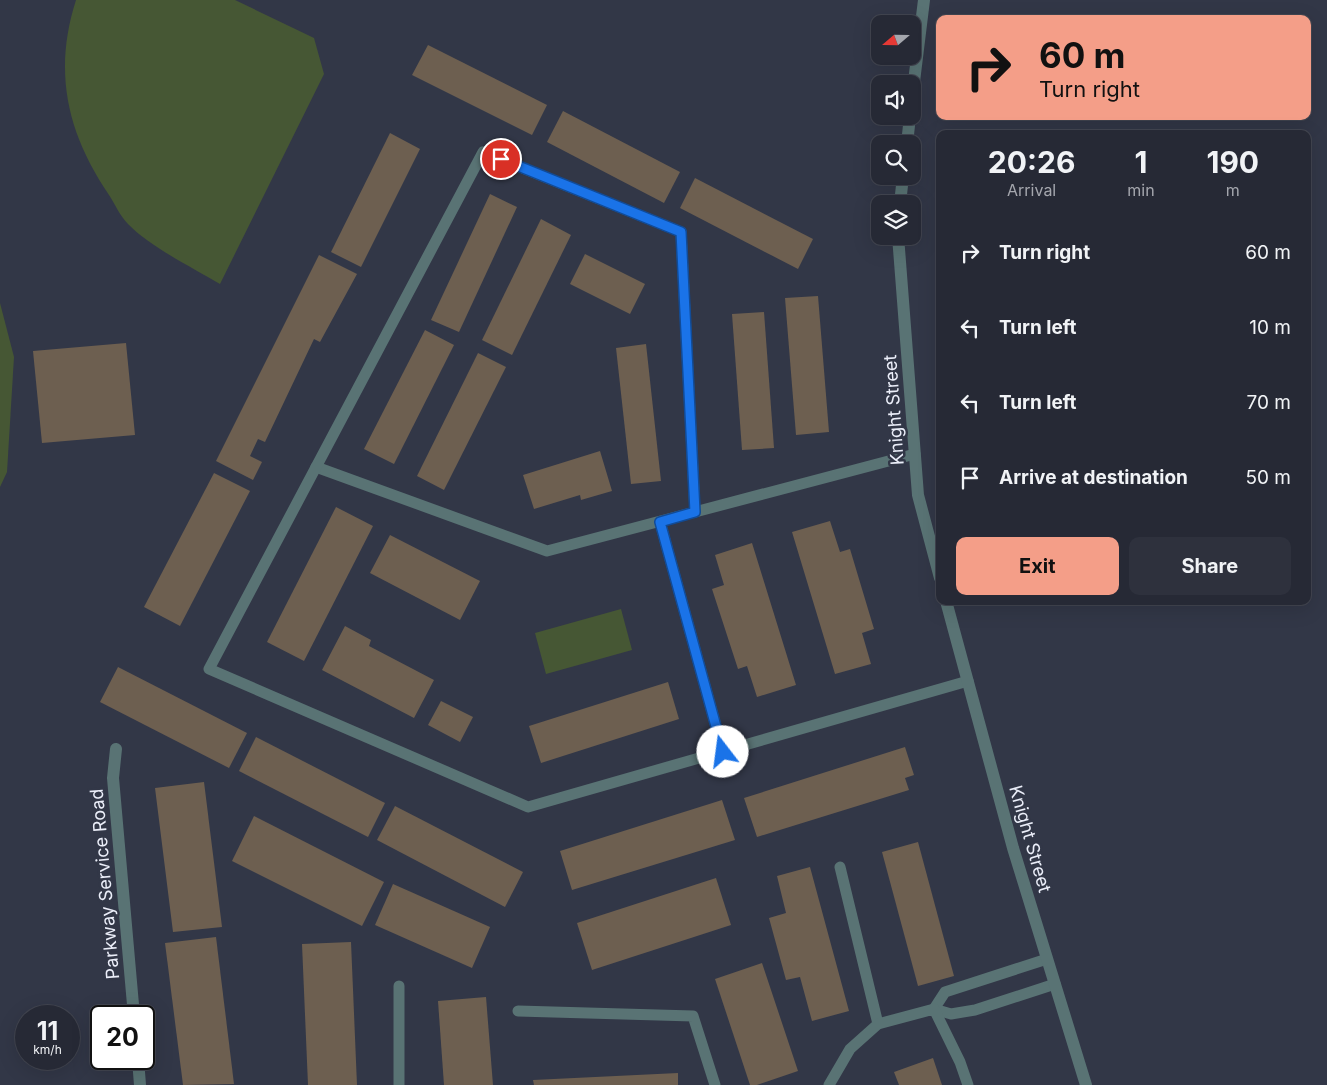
<!DOCTYPE html>
<html lang="en">
<head>
<meta charset="utf-8">
<style>
  :root { --surface:#262935; --page:#2e313d; --text:#f1f3f6; --muted:#a4a6ad; --line:#424550; --accent:#f49e88 }
  body { margin:0; font-family:Inter,sans-serif; background:var(--page); color:var(--text); height:100vh; display:flex; flex-direction:column; font-size:19px; white-space:nowrap }
  * { box-sizing:border-box; margin:0 }
  p { font-size:16px; color:var(--muted) }
  .icon { flex:none; width:28px; height:28px; fill:none; stroke:currentColor; stroke-width:2; stroke-linecap:round; stroke-linejoin:round }
  .map { position:relative; flex:1; overflow:hidden }
  .details { position:absolute; left:936px; top:130px; width:375px; height:475px; display:flex; flex-direction:column; background:var(--surface); border-radius:10px; box-shadow:0 5px 20px #0002,0 0 0 1px var(--line) }
  .details>* { flex:none }
  .banner { position:absolute; left:936px; top:15px; width:375px; height:105px; border-radius:10px; box-shadow:0 5px 20px #0002,0 0 0 1px var(--line); background:#f49e88; color:#111; overflow:hidden }
  .needle { width:32px; rotate:250deg }
  .controls { position:absolute; left:871px; top:15px; display:grid; gap:10px }
  .controls a { display:grid; place-items:center; width:50px; height:50px; border-radius:10px; background:var(--surface); box-shadow:0 5px 20px #0002,0 0 0 1px var(--line); font-size:25px }
  .speed { position:absolute; left:15px; top:1005px; display:flex; gap:10px; font-size:25px; font-weight:700; text-align:center }
  .speed>* { display:grid; place-content:center; width:65px; height:65px; border-radius:50%; background:var(--surface); box-shadow:0 5px 20px #0002,0 0 0 1px var(--line); line-height:1 }
  .speed small { font-size:12px; font-weight:400 }
  .speed .limit { border:2px solid #111; border-radius:8px; background:#fff; color:#111 }
  .pin { position:absolute; display:grid; place-items:center; width:42px; height:42px; color:#fff; margin:-21px; border:2px solid #fff; border-radius:50%; box-shadow:0 1px 5px #0007 }
  .me { position:absolute; width:55px; margin:-28px; rotate:345deg; stroke-linejoin:round; filter:drop-shadow(0 0 4px #0008) }
  .turn { display:flex; align-items:center; gap:18px; height:105px; padding:0 20px; font-size:22px }
  .turn .icon { width:65px; height:65px; stroke-width:2.5 }
  .turn b { display:block; font-size:35px; line-height:42px }
  .eta { display:flex; justify-content:space-evenly; align-items:center; height:85px; text-align:center }
  .eta b { font-size:30px; font-weight:700; line-height:35px }
  .cta { display:flex; gap:10px; margin-top:auto; padding:10px 20px }
  .cta a { flex:1; height:58px; border-radius:10px; background:var(--accent); color:#111; font-size:20px; font-weight:700; line-height:58px; text-align:center }
  .cta a+a { background:var(--page); color:var(--text) }
  ul { padding:0; list-style:none }
  li { display:flex; align-items:center; gap:15px; height:75px; padding:0 20px }
  li div { flex:1 }
  li b { display:block; font-size:19px }
  li em { font-style:normal }
  .map>svg:first-child { display:block }
  .green { fill:#465734 }
  .building { fill:#6d5f50 }
  .lines { fill:none; stroke-linecap:round; stroke-linejoin:round }
  .service { stroke:#597374; stroke-width:11 }
  .minor { stroke:#597374; stroke-width:12 }
  .tertiary { stroke:#597374; stroke-width:12 }
  .route-casing { stroke:#114b97; stroke-width:12 }
  .route { stroke:#1a73e8; stroke-width:9 }
  .labels { text-anchor:middle; stroke-width:5; stroke-linejoin:round; paint-order:stroke }
  .street-label { font-size:18px; fill:#ebeef9; stroke:#323747 }
</style>
</head>
<body>
<div class="map">
<svg width="1327" height="1085" viewBox="0 0 1327 1085">
  <rect width="100%" height="100%" fill="#323747"/>
  <g class="green">
    <path d="M76,0H235L314,38L324,74L220,284C193,268 149,246 128,224C120,216 115,204 109,195C67,133 53,72 76,0Z"/>
    <polygon points="0,303 14,357 7,472 0,487"/>
    <polygon points="621,609 632,650 546,674 535,633"/>
  </g>
  <g class="building">
    <polygon points="428,45 547,105 532,135 412,75"/>
    <polygon points="563,111 680,172 664,203 547,142"/>
    <polygon points="390,133 420,149 361,267 331,252"/>
    <polygon points="695,178 813,239 798,269 680,208"/>
    <polygon points="490,194 517,207 459,332 431,320"/>
    <polygon points="541,219 571,235 512,355 482,340"/>
    <polygon points="585,254 645,284 630,314 570,284"/>
    <polygon points="319,255 357,274 320,342 314,339 265,442 258,439 250,456 262,462 253,480 216,461"/>
    <polygon points="818,296 829,432 796,435 785,298"/>
    <polygon points="764,312 774,448 742,450 732,314"/>
    <polygon points="425,330 454,345 394,464 364,449"/>
    <polygon points="126,343 135,435 42,443 33,351"/>
    <polygon points="646,344 661,481 631,484 616,348"/>
    <polygon points="478,353 506,367 444,490 417,476"/>
    <polygon points="600,451 612,491 581,500 580,495 534,509 523,475"/>
    <polygon points="214,473 250,491 180,626 144,607"/>
    <polygon points="336,507 373,526 304,661 267,642"/>
    <polygon points="830,521 840,552 850,549 874,629 862,633 871,664 835,674 792,532"/>
    <polygon points="390,535 480,581 460,620 370,573"/>
    <polygon points="752,543 796,685 757,697 747,666 738,669 712,589 724,585 715,555"/>
    <polygon points="345,626 371,640 369,646 434,680 414,718 322,670"/>
    <polygon points="118,667 247,733 229,768 100,702"/>
    <polygon points="668,682 679,719 541,763 529,726"/>
    <polygon points="441,701 473,717 460,742 428,725"/>
    <polygon points="256,737 385,803 368,837 239,771"/>
    <polygon points="905,747 914,775 905,778 909,790 757,837 744,798"/>
    <polygon points="204,782 222,927 173,932 155,788"/>
    <polygon points="722,800 735,840 572,890 560,851"/>
    <polygon points="395,806 523,872 505,907 377,840"/>
    <polygon points="254,816 384,882 362,926 232,861"/>
    <polygon points="918,842 954,976 918,986 882,852"/>
    <polygon points="810,867 849,1011 812,1021 800,977 786,980 769,918 786,913 777,876"/>
    <polygon points="716,878 731,925 592,970 577,923"/>
    <polygon points="393,884 490,927 472,968 375,925"/>
    <polygon points="216,937 234,1084 183,1085 165,943"/>
    <polygon points="351,942 357,1085 308,1085 302,944"/>
    <polygon points="762,963 798,1071 757,1085 750,1085 715,979"/>
    <polygon points="486,997 493,1085 444,1085 438,1001"/>
    <polygon points="933,1058 942,1085 899,1085 894,1072"/>
    <polygon points="678,1073 678,1085 534,1085 533,1080"/>
  </g>
  <g class="lines">
    <g class="service">
      <polyline points="316,467 547,551 915,454"/>
      <polyline points="695,512 681,232 483,152 209,669 528,807 968,681"/>
      <polyline points="660,522 723,752"/>
      <polyline points="840,867 878,1024"/>
      <polyline points="1047,959 945,992 934,1009 951,1014 975,1010 1055,984"/>
      <polyline points="518,1011 693,1016 715,1085"/>
      <polyline points="399,1085 399,986"/>
      <polyline points="829,1085 850,1049 878,1024 934,1009 960,1062 968,1085"/>
    </g>
    <g class="minor">
      <polyline points="116,749 113,778 134,1016"/>
      <polyline points="138,1059 140,1085"/>
    </g>
    <g class="tertiary">
      <polyline points="912,98 924,0"/>
      <polyline points="907,144 910,116"/>
      <polyline points="900,204 903,176"/>
      <polyline points="898,236 918,495 940,578"/>
      <polyline points="946,601 1013,848 1086,1085"/>
    </g>
  </g>
  <g class="lines">
    <defs>
      <polyline id="route" points="501,159 681,232 695,512 660,522 723,752"/>
    </defs>
    <use href="#route" class="route-casing"/>
    <use href="#route" class="route"/>
  </g>
  <g class="labels">
    <g class="street-label">
      <text transform="translate(894 410) rotate(-94)" y="6">Knight Street</text>
      <text transform="translate(1030 839) rotate(74)" y="6">Knight Street</text>
      <text transform="translate(105 884) rotate(-95)" y="6">Parkway Service Road</text>
    </g>
  </g>
</svg>
<div class="controls">
<a><svg class="needle" viewBox="-14 -14 28 28"><path d="M0-13l5 13h-10z" fill="#e53935"/><path d="M0 13l5-13h-10z" fill="#a4a6ad"/></svg></a>
<a><svg class="icon" aria-label="sound" viewBox="0 0 24 24"><path d="M4 9h4l5-4v14l-5-4H4zM17 9q2 3 0 6"/></svg></a>
<a><svg class="icon" aria-label="search" viewBox="0 0 24 24"><circle cx="10" cy="10" r="6"/><path d="M15 15l6 6"/></svg></a>
<a><svg class="icon" aria-label="layers" viewBox="0 0 24 24"><path d="M12 4l9 5-9 5-9-5zM3 14l9 5 9-5"/></svg></a>
</div>
<div class="speed"><div>11<small>km/h</small></div><div class="limit">20</div></div>
<div class="pin" style="left:501px;top:159px;background:#d93025"><svg class="icon" aria-label="arrive" viewBox="0 0 24 24"><path d="M6 21V4h12l-3 4 3 4H6"/></svg></div>
<svg class="me" style="left:723px;top:752px" viewBox="-20 -20 40 40"><circle r="19" fill="#fff"/><path d="M0-13L10 11 0 6-10 11z" fill="#1a73e8"/></svg>
<div class="banner">
<div class="turn"><svg class="icon" aria-label="right" viewBox="0 0 24 24"><path d="M7 20v-9h11M14 6l5 5-5 5"/></svg><div><b>60 m</b>Turn right</div></div>
</div>
<section class="details">
<div class="eta">
<div><b>20:26</b><p>Arrival</p></div>
<div><b>1</b><p>min</p></div>
<div><b>190</b><p>m</p></div>
</div>
<ul>
<li><svg class="icon" aria-label="right" viewBox="0 0 24 24"><path d="M7 20v-9h11M14 6l5 5-5 5"/></svg><div><b>Turn right</b></div><em>60 m</em></li>
<li><svg class="icon" aria-label="left" viewBox="0 0 24 24"><path d="M17 20v-9H6M10 6l-5 5 5 5"/></svg><div><b>Turn left</b></div><em>10 m</em></li>
<li><svg class="icon" aria-label="left" viewBox="0 0 24 24"><path d="M17 20v-9H6M10 6l-5 5 5 5"/></svg><div><b>Turn left</b></div><em>70 m</em></li>
<li><svg class="icon" aria-label="arrive" viewBox="0 0 24 24"><path d="M6 21V4h12l-3 4 3 4H6"/></svg><div><b>Arrive at destination</b></div><em>50 m</em></li>
</ul>
<div class="cta"><a>Exit</a><a>Share</a></div>
</section>
</div>
</body>
</html>
